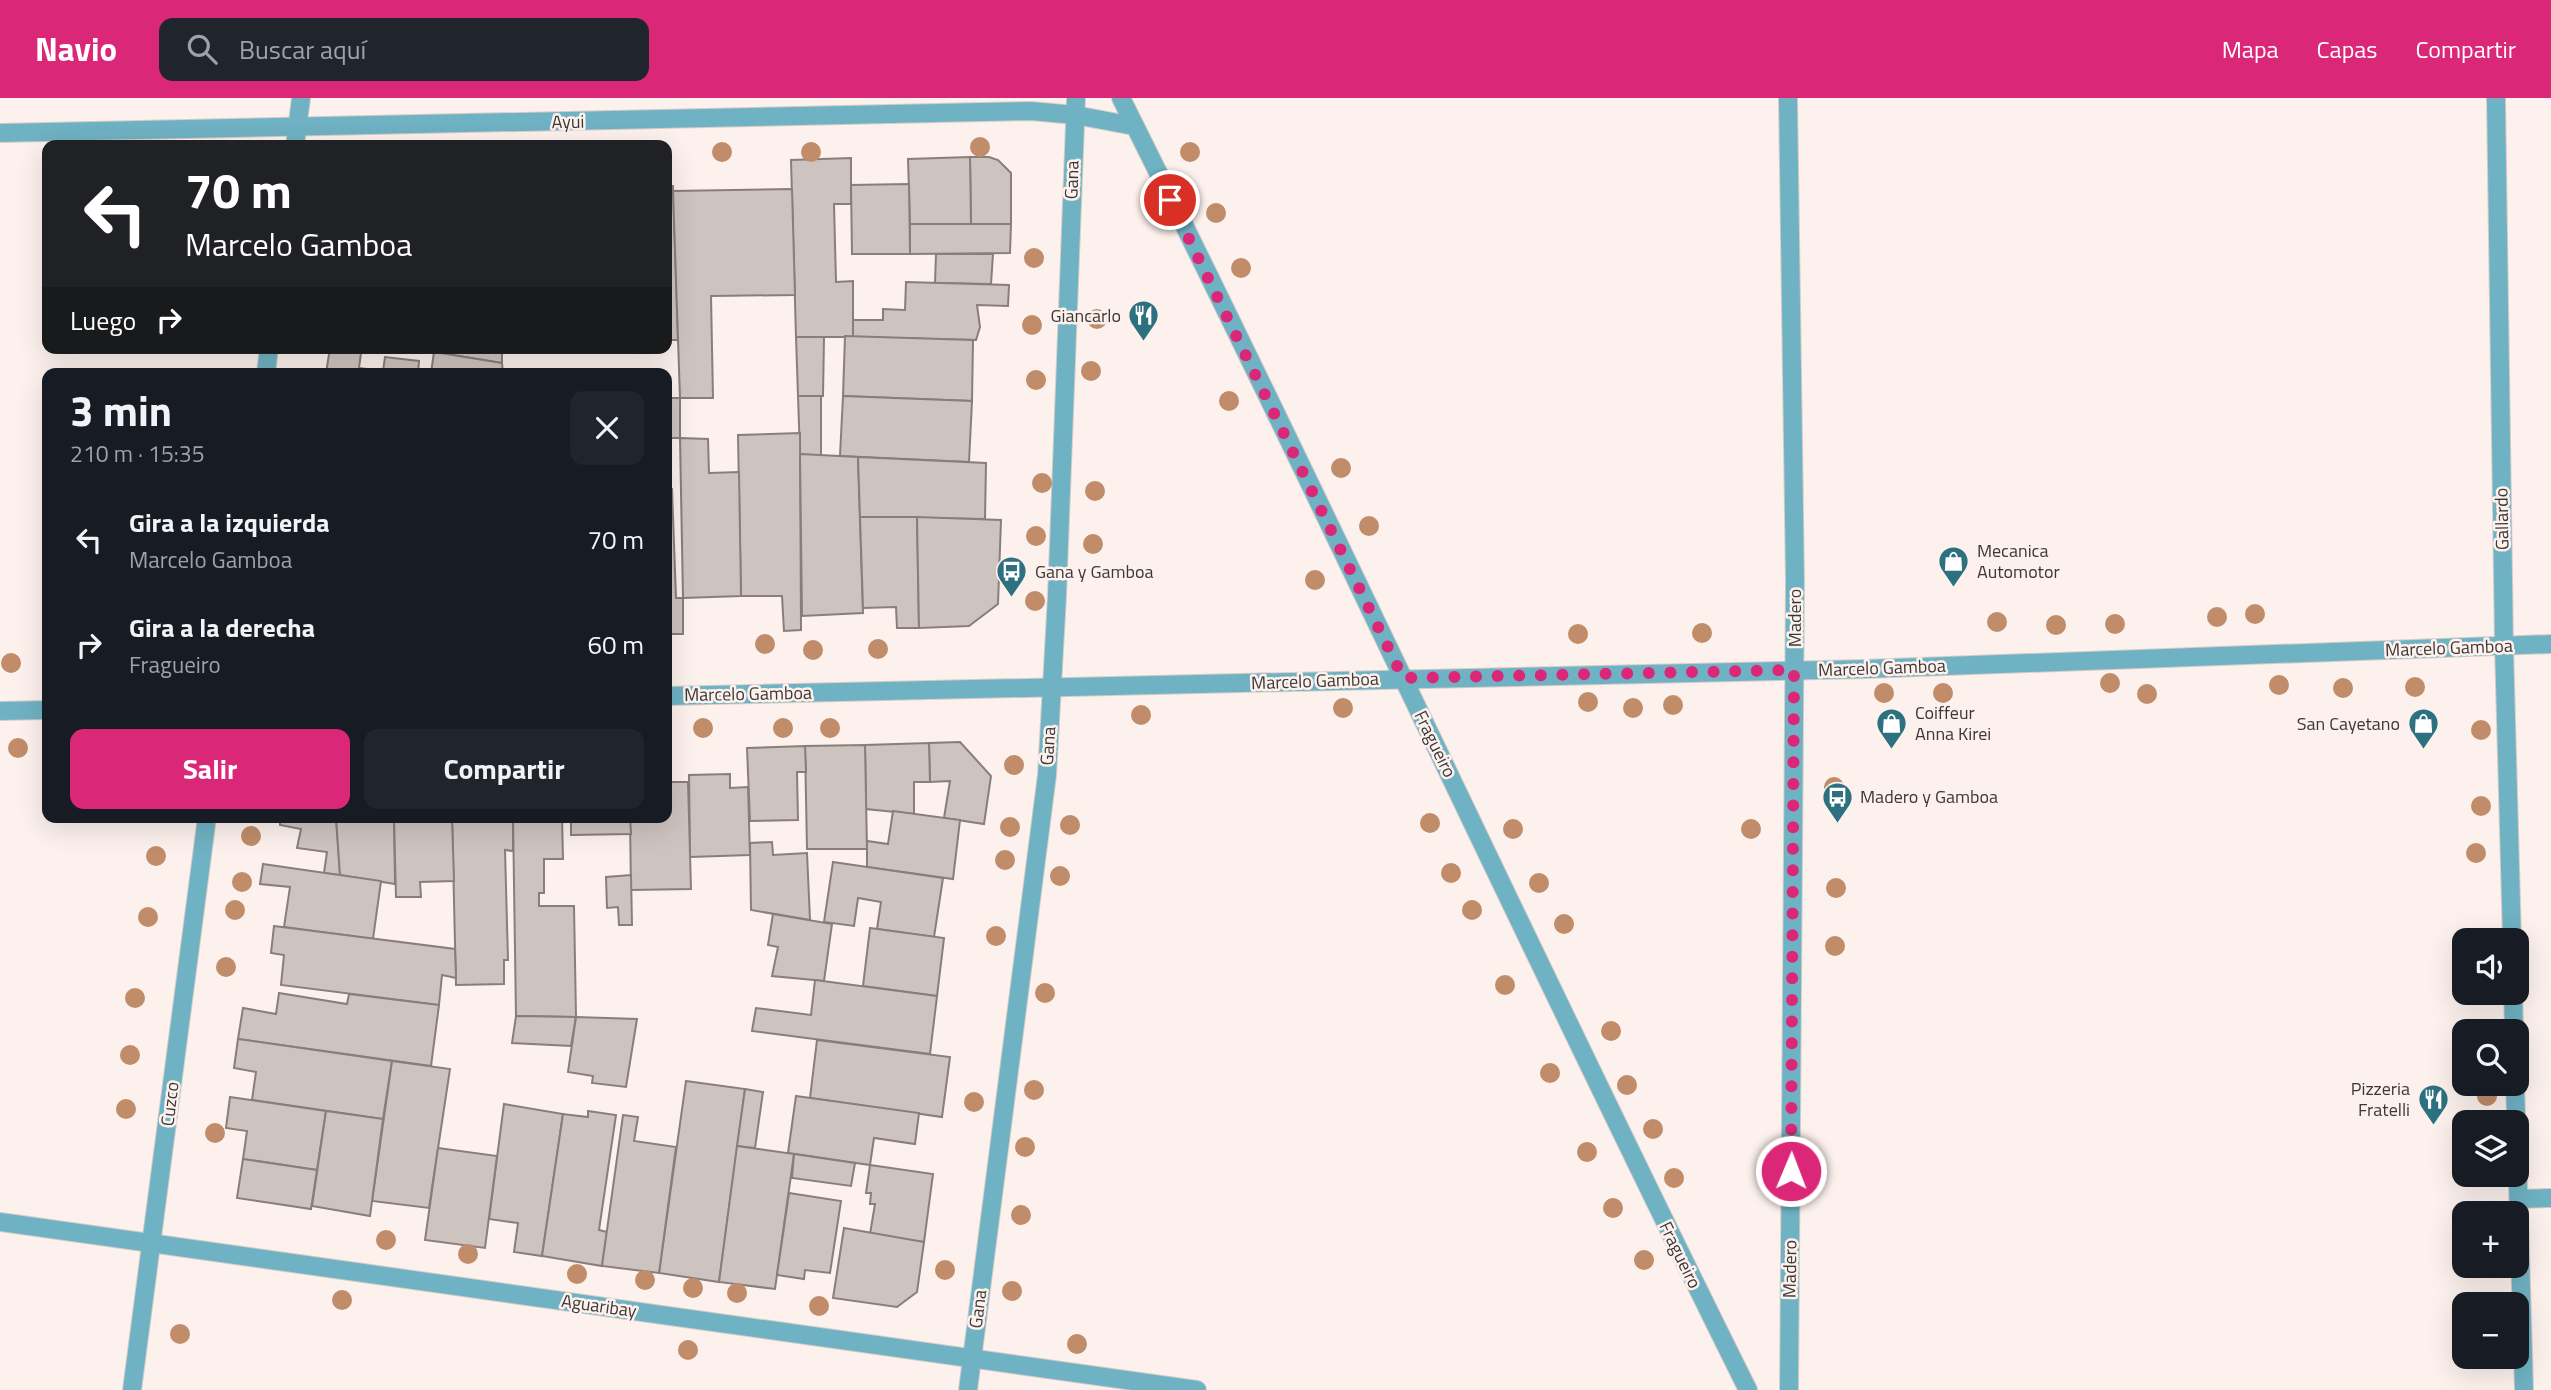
<!DOCTYPE html>
<html lang="es">
<head>
<meta charset="utf-8">
<style>
  :root { --surface:#171b24; --page:#20242c; --text:#f1f3f6; --muted:#9ea1a6; --accent:#db2777 }
  body { margin:0; font-family:"Titillium Web",sans-serif; background:var(--page); color:var(--text); height:100vh; display:flex; flex-direction:column; font-size:26px; white-space:nowrap }
  * { box-sizing:border-box; margin:0 }
  p { font-size:23px; color:var(--muted) }
  .icon { flex:none; width:38px; height:38px; fill:none; stroke:currentColor; stroke-width:2; stroke-linecap:round; stroke-linejoin:round }
  .map { position:relative; flex:1; overflow:hidden }
  .sheet { position:absolute; left:42px; top:270px; width:630px; height:455px; display:flex; flex-direction:column; background:var(--surface); border-radius:14px; box-shadow:0 7px 28px #0002 }
  .sheet>* { flex:none }
  .banner { position:absolute; left:42px; top:42px; width:630px; height:214px; border-radius:14px; box-shadow:0 7px 28px #0002; background:#202124; color:#fff; overflow:hidden }
  .fabs { position:absolute; left:2452px; top:830px; display:grid; gap:14px }
  .fabs a { display:grid; place-items:center; width:77px; height:77px; border-radius:14px; background:var(--surface); box-shadow:0 7px 28px #0002; font-size:35px }
  .pin { position:absolute; display:grid; place-items:center; width:60px; height:60px; color:#fff; margin:-30px; border:4px solid #fff; border-radius:50%; box-shadow:0 2px 7px #0007 }
  .me { position:absolute; width:77px; margin:-38px; rotate:1deg; stroke-linejoin:round; filter:drop-shadow(0 0 5px #0008) }
  .turn { display:flex; align-items:center; gap:24px; height:147px; padding:0 28px; font-size:32px }
  .turn .icon { width:91px; height:91px; stroke-width:2.5 }
  .turn b { display:block; font-size:49px; line-height:60px }
  .then { display:flex; align-items:center; height:66px; padding:0 28px; background:#0003; gap:14px; font-size:26px }
  .round { display:grid; place-items:center; flex:none; width:74px; height:74px; border-radius:14px; background:var(--page) }
  .overview { display:flex; align-items:center; justify-content:space-between; height:119px; padding:0 28px }
  h1 { font-size:42px; font-weight:700; line-height:52px }
  .action { display:flex; gap:14px; margin-top:auto; padding:14px 28px }
  .action a { flex:1; height:80px; border-radius:14px; background:var(--accent); color:#fff; font-size:28px; font-weight:700; line-height:80px; text-align:center }
  .action a+a { background:var(--page); color:var(--text) }
  ul { padding:0; list-style:none }
  li { display:flex; align-items:center; gap:21px; height:105px; padding:0 28px }
  li div { flex:1 }
  li b { display:block; font-size:26px }
  li em { font-style:normal }
  header { display:flex; align-items:center; gap:42px; box-sizing:border-box; height:98px; padding:0 35px; background:var(--accent); color:#fff }
  header strong { font-size:33px }
  nav { display:flex; gap:38px; margin-inline-start:auto; font-size:24px }
  .search { width:490px; height:63px; background:var(--page); display:flex; align-items:center; gap:18px; box-sizing:border-box; padding:0 24px; border-radius:14px; color:var(--muted); font-size:26px }
  .map>svg:first-child { display:block }
  .building { fill:#cec4bf; stroke:#887e7a; stroke-width:2 }
  .lines { fill:none; stroke-linecap:round; stroke-linejoin:round }
  .minor-casing { stroke:#d6ccc8; stroke-width:20 }
  .minor { stroke:#6fb2c3; stroke-width:18 }
  .tree { fill:#c08c6a }
  .route { stroke:#db2777; stroke-width:12; stroke-dasharray:0 21.6 }
  .labels { text-anchor:middle; stroke-width:5; stroke-linejoin:round; paint-order:stroke }
  .street-label { font-size:18px; fill:#3d3837; stroke:#fcf1ec }
  .poi-label { font-size:18px; fill:#3d3837; stroke:#fcf1ec; text-anchor:start }
</style>
</head>
<body>
<header>
<strong>Navio</strong>
<div class="search"><svg class="icon" aria-label="search" viewBox="0 0 24 24"><circle cx="10" cy="10" r="6"/><path d="M15 15l6 6"/></svg>Buscar aquí</div>
<nav><a>Mapa</a><a>Capas</a><a>Compartir</a></nav>
</header>
<div class="map">
<svg width="2551" height="1292" viewBox="0 0 2551 1292">
  <rect width="100%" height="100%" fill="#fcf1ec"/>
  <g class="building">
    <polygon points="970,59 989,59 998,62 1011,75 1011,126 971,126"/>
    <polygon points="970,59 971,126 910,126 908,61"/>
    <polygon points="851,60 851,106 834,106 836,184 853,183 853,239 796,239 791,62"/>
    <polygon points="909,86 910,156 852,156 851,87"/>
    <polygon points="667,88 673,88 678,242 667,242"/>
    <polygon points="792,91 795,197 711,198 713,300 680,300 673,93"/>
    <polygon points="910,126 1011,126 1010,155 910,156"/>
    <polygon points="936,156 993,156 991,186 935,185"/>
    <polygon points="906,184 1009,187 1008,208 977,207 980,229 976,242 853,239 853,222 883,222 883,211 905,212"/>
    <polygon points="845,238 973,242 972,303 843,298"/>
    <polygon points="796,239 824,239 823,298 798,298"/>
    <polygon points="330,250 361,255 359,270 383,273 385,259 419,263 418,275 326,275"/>
    <polygon points="404,250 502,250 502,265 434,254"/>
    <polygon points="434,254 502,265 503,275 431,275"/>
    <polygon points="798,298 821,298 821,358 800,356"/>
    <polygon points="843,298 972,303 969,364 840,358"/>
    <rect x="667" y="300" width="13" height="40"/>
    <polygon points="800,335 801,532 784,533 782,498 741,498 738,337"/>
    <polygon points="680,340 708,341 709,375 739,374 741,498 683,500"/>
    <polygon points="800,356 858,359 863,515 802,518"/>
    <polygon points="858,359 986,365 985,421 860,419"/>
    <polygon points="667,391 672,391 676,500 683,500 683,536 667,536"/>
    <polygon points="860,419 917,419 919,530 897,530 896,509 863,510"/>
    <polygon points="917,419 1001,422 998,506 969,528 919,530"/>
    <polygon points="960,644 991,678 984,726 944,720 950,683 930,684 929,645"/>
    <polygon points="929,645 930,684 914,684 914,716 866,711 865,647"/>
    <polygon points="865,647 867,751 807,751 805,648"/>
    <polygon points="805,648 806,674 797,674 798,722 750,723 747,650"/>
    <polygon points="730,676 730,690 748,689 750,757 690,759 689,677"/>
    <polygon points="667,684 688,684 691,791 631,792 630,719 667,719"/>
    <polygon points="893,713 960,722 953,781 867,769 867,743 888,746"/>
    <polygon points="280,719 336,719 340,777 324,775 327,754 297,750 301,731 280,727"/>
    <polygon points="336,719 394,720 395,786 340,777"/>
    <polygon points="452,719 513,719 513,753 505,752 508,862 504,862 504,886 456,887"/>
    <polygon points="452,719 454,783 420,784 421,799 396,799 394,719"/>
    <polygon points="513,719 562,719 563,761 544,761 544,795 539,795 539,808 574,808 576,919 516,918"/>
    <polygon points="571,719 630,719 631,736 571,737"/>
    <polygon points="772,744 773,757 807,755 810,822 751,812 750,745"/>
    <polygon points="833,764 943,780 934,839 877,831 881,804 858,800 854,828 824,824"/>
    <polygon points="263,766 381,783 373,841 284,829 290,789 260,786"/>
    <polygon points="631,777 632,827 619,827 618,809 607,810 606,779"/>
    <polygon points="773,816 832,826 824,883 772,878 778,849 768,847"/>
    <polygon points="274,828 455,851 456,880 442,877 439,907 281,887 284,857 271,855"/>
    <polygon points="870,830 944,840 937,898 863,888"/>
    <polygon points="815,882 937,898 930,956 752,933 756,910 811,917"/>
    <polygon points="279,895 347,906 349,896 439,907 431,968 238,941 243,910 276,916"/>
    <polygon points="516,918 576,919 571,948 512,945"/>
    <polygon points="576,919 637,921 626,989 592,985 593,978 568,974"/>
    <polygon points="238,941 392,963 383,1021 252,1002 256,974 234,970"/>
    <polygon points="817,942 950,959 942,1019 810,1000"/>
    <polygon points="392,963 450,971 429,1110 372,1103"/>
    <polygon points="686,983 745,991 719,1184 659,1175"/>
    <polygon points="745,991 763,994 755,1050 737,1048"/>
    <polygon points="796,998 919,1015 915,1046 874,1040 870,1067 788,1055"/>
    <polygon points="230,999 326,1013 317,1072 243,1061 247,1033 226,1030"/>
    <polygon points="504,1006 563,1016 542,1158 514,1154 518,1125 489,1121"/>
    <polygon points="326,1013 383,1021 370,1118 312,1108"/>
    <polygon points="588,1013 616,1017 599,1132 607,1134 602,1168 542,1158 563,1016 588,1019"/>
    <polygon points="623,1017 638,1019 634,1043 676,1049 659,1175 602,1168"/>
    <polygon points="737,1048 794,1056 775,1191 719,1184"/>
    <polygon points="438,1050 497,1058 485,1150 425,1142"/>
    <polygon points="794,1056 855,1065 851,1088 792,1080"/>
    <polygon points="243,1061 317,1072 311,1111 237,1100"/>
    <polygon points="870,1067 933,1076 924,1144 870,1136 875,1106 870,1106 871,1095 866,1095"/>
    <polygon points="789,1095 841,1103 830,1175 805,1172 804,1181 777,1177"/>
    <polygon points="844,1130 924,1144 917,1194 897,1209 833,1200"/>
  </g>
  <g class="lines">
    <defs>
      <g id="minor">
        <path d="M1121,0C1335,428 1534,863 1748,1292"/>
        <polyline points="1788,0 1795,484 1789,1292"/>
        <polyline points="2496,0 2504,548 2512,842"/>
        <polyline points="0,35 1031,13 1075,17 1134,28"/>
        <polyline points="295,47 301,0"/>
        <polyline points="266,275 269,250"/>
        <polyline points="667,598 1865,571 2551,546"/>
        <polyline points="0,613 47,612"/>
        <polyline points="2513,894 2514,933"/>
        <polyline points="2515,985 2524,1292"/>
        <polyline points="2519,1101 2551,1100"/>
        <polyline points="0,1124 1197,1292"/>
        <polyline points="132,1292 207,719"/>
        <polyline points="968,1292 1047,677 1057,498 1076,0"/>
      </g>
    </defs>
    <use href="#minor" class="minor-casing"/>
    <use href="#minor" class="minor"/>
  </g>
  <g class="tree">
    <circle cx="980" cy="49" r="10"/>
    <circle cx="722" cy="54" r="10"/>
    <circle cx="811" cy="54" r="10"/>
    <circle cx="1190" cy="54" r="10"/>
    <circle cx="1216" cy="115" r="10"/>
    <circle cx="1034" cy="160" r="10"/>
    <circle cx="1241" cy="170" r="10"/>
    <circle cx="1097" cy="221" r="10"/>
    <circle cx="1032" cy="227" r="10"/>
    <circle cx="1091" cy="273" r="10"/>
    <circle cx="1036" cy="282" r="10"/>
    <circle cx="1229" cy="303" r="10"/>
    <circle cx="1341" cy="370" r="10"/>
    <circle cx="1042" cy="385" r="10"/>
    <circle cx="1095" cy="393" r="10"/>
    <circle cx="1369" cy="428" r="10"/>
    <circle cx="1036" cy="438" r="10"/>
    <circle cx="1093" cy="446" r="10"/>
    <circle cx="1315" cy="482" r="10"/>
    <circle cx="1035" cy="503" r="10"/>
    <circle cx="2255" cy="516" r="10"/>
    <circle cx="2217" cy="519" r="10"/>
    <circle cx="1997" cy="524" r="10"/>
    <circle cx="2115" cy="526" r="10"/>
    <circle cx="2056" cy="527" r="10"/>
    <circle cx="1702" cy="535" r="10"/>
    <circle cx="1578" cy="536" r="10"/>
    <circle cx="765" cy="546" r="10"/>
    <circle cx="878" cy="551" r="10"/>
    <circle cx="813" cy="552" r="10"/>
    <circle cx="11" cy="565" r="10"/>
    <circle cx="2110" cy="585" r="10"/>
    <circle cx="2279" cy="587" r="10"/>
    <circle cx="2415" cy="589" r="10"/>
    <circle cx="2343" cy="590" r="10"/>
    <circle cx="1884" cy="595" r="10"/>
    <circle cx="1943" cy="595" r="10"/>
    <circle cx="2147" cy="596" r="10"/>
    <circle cx="1588" cy="604" r="10"/>
    <circle cx="1673" cy="607" r="10"/>
    <circle cx="1343" cy="610" r="10"/>
    <circle cx="1633" cy="610" r="10"/>
    <circle cx="1141" cy="617" r="10"/>
    <circle cx="703" cy="630" r="10"/>
    <circle cx="783" cy="630" r="10"/>
    <circle cx="830" cy="630" r="10"/>
    <circle cx="2481" cy="632" r="10"/>
    <circle cx="18" cy="650" r="10"/>
    <circle cx="1014" cy="667" r="10"/>
    <circle cx="1834" cy="689" r="10"/>
    <circle cx="2481" cy="708" r="10"/>
    <circle cx="1430" cy="725" r="10"/>
    <circle cx="1070" cy="727" r="10"/>
    <circle cx="1010" cy="729" r="10"/>
    <circle cx="1513" cy="731" r="10"/>
    <circle cx="1751" cy="731" r="10"/>
    <circle cx="251" cy="738" r="10"/>
    <circle cx="2476" cy="755" r="10"/>
    <circle cx="156" cy="758" r="10"/>
    <circle cx="1005" cy="762" r="10"/>
    <circle cx="1451" cy="775" r="10"/>
    <circle cx="1060" cy="778" r="10"/>
    <circle cx="242" cy="784" r="10"/>
    <circle cx="1539" cy="785" r="10"/>
    <circle cx="1836" cy="790" r="10"/>
    <circle cx="235" cy="812" r="10"/>
    <circle cx="1472" cy="812" r="10"/>
    <circle cx="148" cy="819" r="10"/>
    <circle cx="1564" cy="826" r="10"/>
    <circle cx="996" cy="838" r="10"/>
    <circle cx="1835" cy="848" r="10"/>
    <circle cx="226" cy="869" r="10"/>
    <circle cx="1505" cy="887" r="10"/>
    <circle cx="1045" cy="895" r="10"/>
    <circle cx="135" cy="900" r="10"/>
    <circle cx="1611" cy="933" r="10"/>
    <circle cx="130" cy="957" r="10"/>
    <circle cx="1550" cy="975" r="10"/>
    <circle cx="1627" cy="987" r="10"/>
    <circle cx="1034" cy="992" r="10"/>
    <circle cx="2487" cy="998" r="10"/>
    <circle cx="974" cy="1004" r="10"/>
    <circle cx="126" cy="1011" r="10"/>
    <circle cx="1653" cy="1031" r="10"/>
    <circle cx="215" cy="1035" r="10"/>
    <circle cx="1025" cy="1049" r="10"/>
    <circle cx="1587" cy="1054" r="10"/>
    <circle cx="1674" cy="1080" r="10"/>
    <circle cx="1613" cy="1110" r="10"/>
    <circle cx="1021" cy="1117" r="10"/>
    <circle cx="386" cy="1142" r="10"/>
    <circle cx="468" cy="1156" r="10"/>
    <circle cx="1644" cy="1162" r="10"/>
    <circle cx="945" cy="1172" r="10"/>
    <circle cx="577" cy="1176" r="10"/>
    <circle cx="645" cy="1182" r="10"/>
    <circle cx="693" cy="1190" r="10"/>
    <circle cx="1012" cy="1193" r="10"/>
    <circle cx="737" cy="1195" r="10"/>
    <circle cx="342" cy="1202" r="10"/>
    <circle cx="819" cy="1208" r="10"/>
    <circle cx="180" cy="1236" r="10"/>
    <circle cx="1077" cy="1246" r="10"/>
    <circle cx="688" cy="1252" r="10"/>
  </g>
  <g class="lines">
    <polyline class="route" points="1170,102 1403,580 1794,572 1791,1073"/>
  </g>
  <defs>
    <symbol id="restaurant-pin" viewBox="-11 -11 22 30"><path d="M0 17L-7.5 6A9.5 9.5 0 1 1 7.5 6Z" fill="#2d7181" stroke="#fcf1ec"/><path d="M-5-6h1v4h1v-4h1v4h1v-4h1v5L-1.5 .5V6h-2V.5L-5-1ZM5-6V6H3V1.5H1.5Q1.5-4 5-6Z" fill="#fff"/></symbol>
    <symbol id="shop-pin" viewBox="-11 -11 22 30"><path d="M0 17L-7.5 6A9.5 9.5 0 1 1 7.5 6Z" fill="#2d7181" stroke="#fcf1ec"/><path d="M-5-2.5h2.3a2.7 3.5 0 0 1 5.4 0H5L5.5 6h-11ZM-1.5-2.5h3a1.5 2.3 0 0 0-3 0Z" fill="#fff"/></symbol>
    <symbol id="bus-pin" viewBox="-11 -11 22 30"><path d="M0 17L-7.5 6A9.5 9.5 0 1 1 7.5 6Z" fill="#2d7181" stroke="#fcf1ec"/><path d="M-5-6H5V4H4V6H2V4H-2V6H-4V4H-5ZM-3.5-4V0h7V-4ZM-3.5 1.2v1.5H-2V1.2ZM2 1.2v1.5H3.5V1.2Z" fill="#fff"/></symbol>
  </defs>
  <g fill-rule="evenodd">
    <use href="#restaurant-pin" x="1126" y="200" width="35" height="47"/>
    <use href="#shop-pin" x="1936" y="446" width="35" height="47"/>
    <use href="#bus-pin" x="994" y="456" width="35" height="47"/>
    <use href="#shop-pin" x="1874" y="608" width="35" height="47"/>
    <use href="#shop-pin" x="2406" y="608" width="35" height="47"/>
    <use href="#bus-pin" x="1820" y="682" width="35" height="47"/>
    <use href="#restaurant-pin" x="2416" y="984" width="35" height="47"/>
  </g>
  <g class="labels">
    <g class="street-label">
      <text transform="translate(568 24) rotate(-1)" y="6">Ayui</text>
      <text transform="translate(1072 82) rotate(-88)" y="6">Gana</text>
      <text transform="translate(2502 421) rotate(-91)" y="6">Gallardo</text>
      <text transform="translate(1795 520) rotate(-90)" y="6">Madero</text>
      <text transform="translate(2449 550) rotate(-2)" y="6">Marcelo Gamboa</text>
      <text transform="translate(1882 570) rotate(-2)" y="6">Marcelo Gamboa</text>
      <text transform="translate(1315 583) rotate(-2)" y="6">Marcelo Gamboa</text>
      <text transform="translate(748 596) rotate(-1)" y="6">Marcelo Gamboa</text>
      <text transform="translate(1435 646) rotate(64)" y="6">Fragueiro</text>
      <text transform="translate(1048 648) rotate(-86)" y="6">Gana</text>
      <text transform="translate(170 1006) rotate(-83)" y="6">Cuzco</text>
      <text transform="translate(1680 1157) rotate(64)" y="6">Fragueiro</text>
      <text transform="translate(1790 1171) rotate(-89)" y="6">Madero</text>
      <text transform="translate(599 1208) rotate(8)" y="6">Aguaribay</text>
      <text transform="translate(978 1211) rotate(-83)" y="6">Gana</text>
    </g>
    <g class="poi-label">
      <text x="1121" y="224" text-anchor="end">Giancarlo</text>
      <text x="1977" y="459">Mecanica<tspan x="1977" dy="21">Automotor</tspan></text>
      <text x="1035" y="480">Gana y Gamboa</text>
      <text x="1915" y="621">Coiffeur<tspan x="1915" dy="21">Anna Kirei</tspan></text>
      <text x="2400" y="632" text-anchor="end">San Cayetano</text>
      <text x="1860" y="705">Madero y Gamboa</text>
      <text x="2410" y="997" text-anchor="end">Pizzeria<tspan x="2410" dy="21">Fratelli</tspan></text>
    </g>
  </g>
</svg>
<div class="fabs">
<a><svg class="icon" aria-label="sound" viewBox="0 0 24 24"><path d="M4 9h4l5-4v14l-5-4H4zM17 9q2 3 0 6"/></svg></a>
<a><svg class="icon" aria-label="search" viewBox="0 0 24 24"><circle cx="10" cy="10" r="6"/><path d="M15 15l6 6"/></svg></a>
<a><svg class="icon" aria-label="layers" viewBox="0 0 24 24"><path d="M12 4l9 5-9 5-9-5zM3 14l9 5 9-5"/></svg></a>
<a>+</a>
<a>−</a>
</div>
<div class="pin" style="left:1170px;top:102px;background:#d93025"><svg class="icon" aria-label="arrive" viewBox="0 0 24 24"><path d="M6 21V4h12l-3 4 3 4H6"/></svg></div>
<svg class="me" style="left:1791px;top:1073px" viewBox="-20 -20 40 40"><circle r="17" fill="#db2777" stroke="#fff" stroke-width="3"/><path d="M0-11L8 9 0 5-8 9z" fill="#fff"/></svg>
<div class="banner">
<div class="turn"><svg class="icon" aria-label="left" viewBox="0 0 24 24"><path d="M17 20v-9H6M10 6l-5 5 5 5"/></svg><div><b>70 m</b>Marcelo Gamboa</div></div>
<div class="then">Luego<svg class="icon" aria-label="right" viewBox="0 0 24 24"><path d="M7 20v-9h11M14 6l5 5-5 5"/></svg></div>
</div>
<section class="sheet">
<div class="overview"><div><h1>3 min</h1><p>210 m · 15:35</p></div><a class="round"><svg class="icon" aria-label="close" viewBox="0 0 24 24"><path d="M6 6l12 12M18 6L6 18"/></svg></a></div>
<ul>
<li><svg class="icon" aria-label="left" viewBox="0 0 24 24"><path d="M17 20v-9H6M10 6l-5 5 5 5"/></svg><div><b>Gira a la izquierda</b><p>Marcelo Gamboa</p></div><em>70 m</em></li>
<li><svg class="icon" aria-label="right" viewBox="0 0 24 24"><path d="M7 20v-9h11M14 6l5 5-5 5"/></svg><div><b>Gira a la derecha</b><p>Fragueiro</p></div><em>60 m</em></li>
</ul>
<div class="action"><a>Salir</a><a>Compartir</a></div>
</section>
</div>
</body>
</html>
